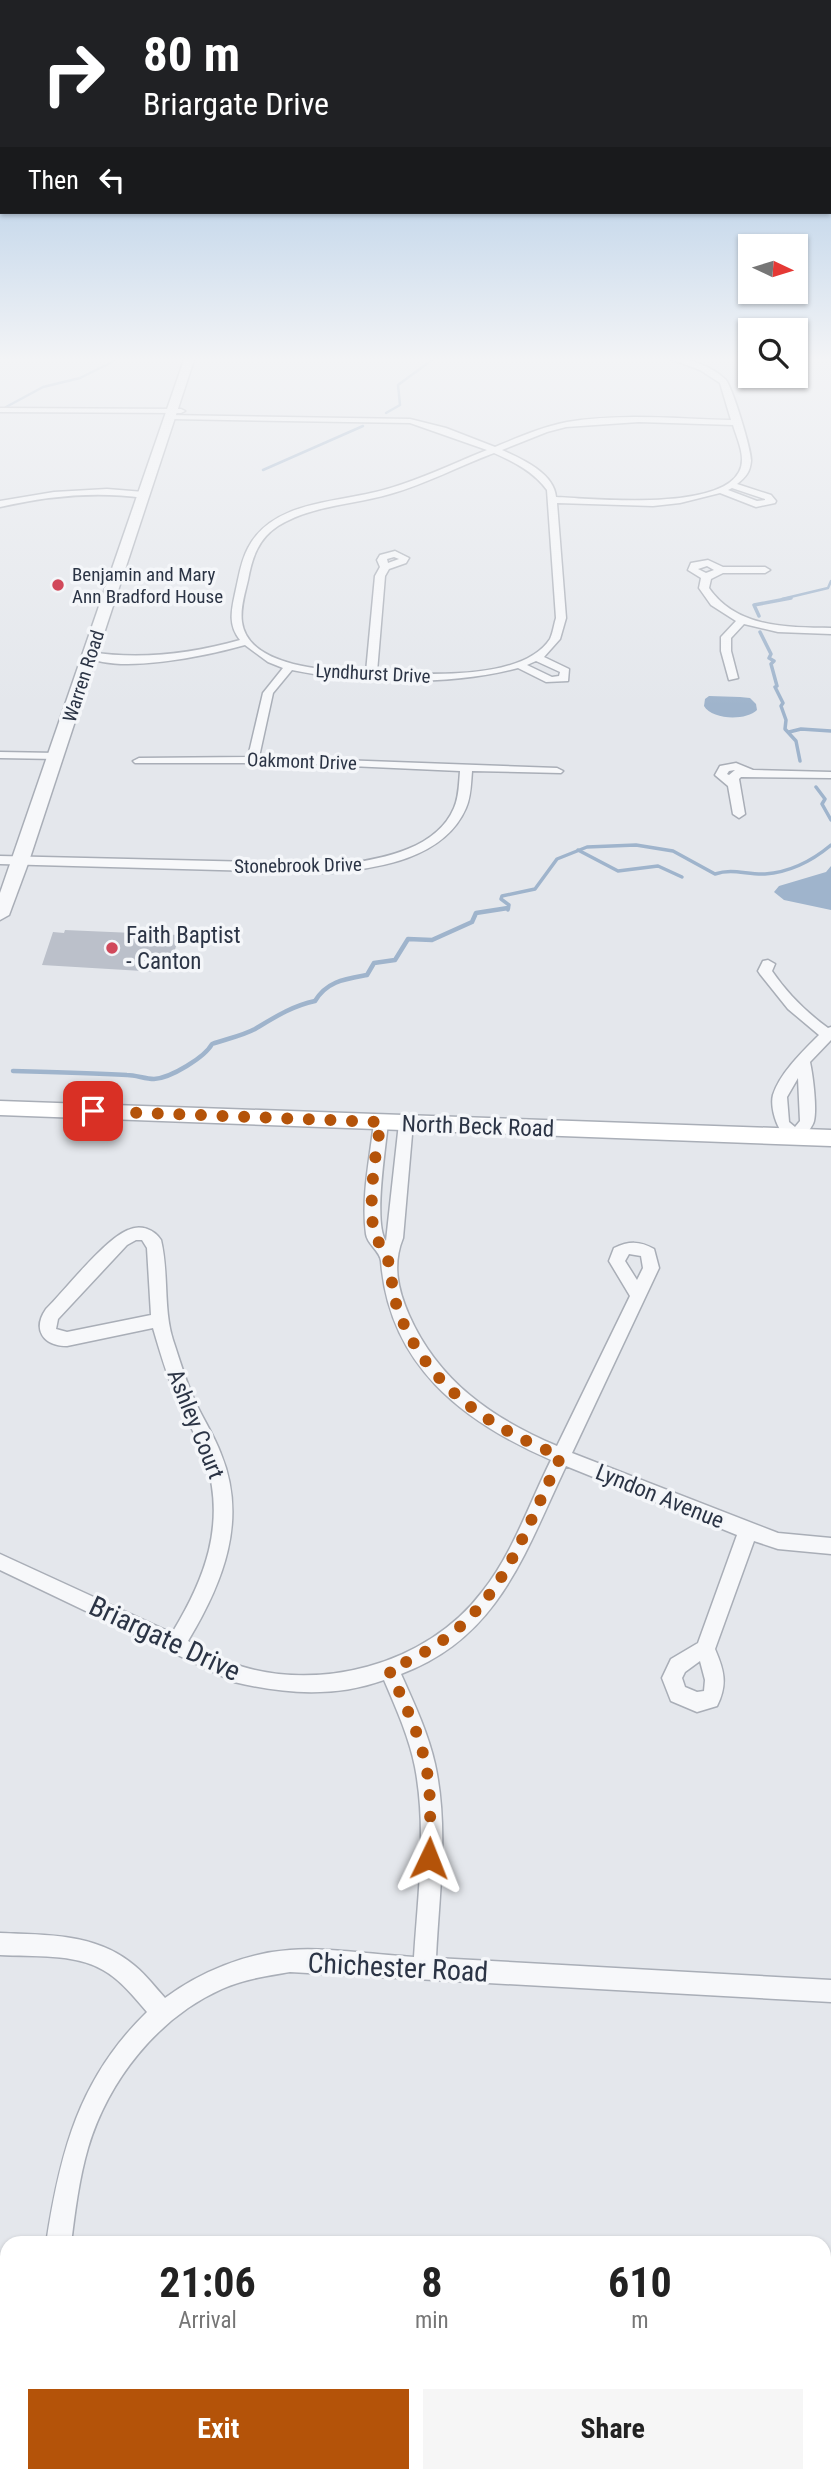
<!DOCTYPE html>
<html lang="en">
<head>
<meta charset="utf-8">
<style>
  :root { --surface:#fff; --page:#f6f6f6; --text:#222; --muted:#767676; --accent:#b45309 }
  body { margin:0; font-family:"Roboto Condensed",sans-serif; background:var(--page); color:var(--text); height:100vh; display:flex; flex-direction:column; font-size:26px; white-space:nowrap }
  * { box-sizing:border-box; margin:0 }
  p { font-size:23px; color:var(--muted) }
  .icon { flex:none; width:38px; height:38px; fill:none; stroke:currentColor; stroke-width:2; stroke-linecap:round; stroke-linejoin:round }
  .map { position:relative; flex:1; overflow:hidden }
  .sheet { position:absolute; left:0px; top:2236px; width:831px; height:247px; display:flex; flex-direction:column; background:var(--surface); border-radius:21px 21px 0 0; box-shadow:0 2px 5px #0004 }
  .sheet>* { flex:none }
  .guide { position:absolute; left:0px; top:0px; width:831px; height:214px; box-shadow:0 2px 5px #0004; background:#202124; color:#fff; overflow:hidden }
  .needle { width:46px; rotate:94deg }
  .buttons { position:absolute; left:738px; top:234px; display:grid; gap:14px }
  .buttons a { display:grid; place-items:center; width:70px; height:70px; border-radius:0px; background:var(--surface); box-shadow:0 2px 5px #0004; font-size:35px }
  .pin { position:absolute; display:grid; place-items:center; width:60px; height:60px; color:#fff; margin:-30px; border-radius:14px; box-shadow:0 4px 10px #0006 }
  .me { position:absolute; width:77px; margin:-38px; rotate:2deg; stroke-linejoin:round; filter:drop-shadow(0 0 5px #0008) }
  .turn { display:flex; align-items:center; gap:24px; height:147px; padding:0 28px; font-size:32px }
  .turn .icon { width:91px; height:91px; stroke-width:2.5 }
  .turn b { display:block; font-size:49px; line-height:60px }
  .then { display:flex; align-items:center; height:66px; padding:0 28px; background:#0003; gap:14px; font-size:26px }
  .eta { display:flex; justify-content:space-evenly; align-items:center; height:119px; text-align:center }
  .eta b { font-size:42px; font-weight:700; line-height:49px }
  .action { display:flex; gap:14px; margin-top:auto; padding:14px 28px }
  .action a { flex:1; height:80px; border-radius:0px; background:var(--accent); color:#fff; font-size:28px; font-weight:700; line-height:80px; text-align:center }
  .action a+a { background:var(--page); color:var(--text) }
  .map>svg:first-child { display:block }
  .water { fill:#9fb4cc }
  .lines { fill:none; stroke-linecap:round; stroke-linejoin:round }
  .stream-far2 { stroke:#9fb4cc; stroke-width:2.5 }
  .stream-far1 { stroke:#9fb4cc; stroke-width:3.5 }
  .stream { stroke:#9fb4cc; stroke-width:4.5 }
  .building { fill:#bbc0ca }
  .minor-casing { stroke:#a9aeb7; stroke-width:3 }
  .tertiary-casing { stroke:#a9aeb7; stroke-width:3 }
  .secondary-casing { stroke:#a9aeb7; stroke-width:3 }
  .minor { fill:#f7f8fa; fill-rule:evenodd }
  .tertiary { fill:#f7f8fa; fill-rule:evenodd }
  .secondary { fill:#fff; fill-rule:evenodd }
  .route { stroke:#b45309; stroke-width:12; stroke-dasharray:0 21.6 }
  .poi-dot { fill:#d1495b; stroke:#f4f6f9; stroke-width:2.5 }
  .labels { text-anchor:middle; stroke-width:7; stroke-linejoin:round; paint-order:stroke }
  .far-poi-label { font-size:19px; fill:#2b3445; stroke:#f4f6f9; text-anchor:start }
  .far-street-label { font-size:19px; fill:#2b3445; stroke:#f4f6f9 }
  .poi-label { font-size:23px; fill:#2b3445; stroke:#f4f6f9; text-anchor:start }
  .street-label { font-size:23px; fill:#2b3445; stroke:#f4f6f9 }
  .near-street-label { font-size:28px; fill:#2b3445; stroke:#f4f6f9 }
</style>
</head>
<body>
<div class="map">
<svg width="831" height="2482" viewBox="0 0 831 2482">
  <rect width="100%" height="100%" fill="#e4e7ec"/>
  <g class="water">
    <path d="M709,696L740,697L750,698L756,704L757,710C746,721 712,720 704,706L705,699Z"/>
    <polygon points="831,866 831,910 784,900 774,892 779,886 826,872"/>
  </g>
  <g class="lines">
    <g class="stream-far2">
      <polyline points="6,407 43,387 80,378 114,361"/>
      <polyline points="386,413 400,405 398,385 436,357"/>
      <polyline points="263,470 363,426"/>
      <polyline points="782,599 828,588 831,581"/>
    </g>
    <g class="stream-far1">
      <polyline points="759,616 754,605 791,598"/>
      <polyline points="760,632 771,654 769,658 774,661 771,664 777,686 775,687 783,703 781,706 786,720 785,729 796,741 800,761"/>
      <polyline points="789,732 801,729 831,731"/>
      <polyline points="816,787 825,799 822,804 831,820"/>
      <polyline points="578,850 618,871 658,866 682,877"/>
      <path d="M508,910L509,905L501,899L502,896L535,889L557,859L587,847L636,845L673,851L715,874C733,868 747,875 765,874C791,872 812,861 831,845"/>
    </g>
    <path class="stream" d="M13,1071C51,1072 89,1073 127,1075C136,1075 145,1079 154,1079C171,1078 205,1057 212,1044C226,1039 242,1036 255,1029C275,1017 292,1006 315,1001C327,981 345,979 367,975L374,963L395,960L408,939L432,940L472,922L476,913L508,908"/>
  </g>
  <polygon class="building" points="65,930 179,935 172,961 162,960 159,972 42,965 53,932 64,933"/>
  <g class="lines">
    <defs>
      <g id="minor">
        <path d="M665,357C686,357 710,365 725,379C732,385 752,452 751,461C750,472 746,477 737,484L771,495L776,501L775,503L756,507L720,493L680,503L653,506L557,503L566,618L560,639L544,657L569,669L568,681L546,682L518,668C451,686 359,684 292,670L273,693L259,757L557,768L563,771L561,773L472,771C471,783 471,797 466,808C444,859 378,868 330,873L0,864V856L347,864C385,858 437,848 454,808C459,797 459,783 460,771L284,763H135L133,761L139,758L248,757L263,693L283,668L268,662L245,645C210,655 115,676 84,655L89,652C141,660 190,654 240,640C227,624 232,608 236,589C239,576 241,561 248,548C273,499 342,503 387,489C422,479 454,463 487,450L410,423L171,419H168V415L410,419L446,428L495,447C519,437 542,427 567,422C621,413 677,419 731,420L720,383L700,370ZM639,422L733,425C737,439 747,458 739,472C719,511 594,499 556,497C554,473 522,459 502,450L547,432L566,427ZM494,453C514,462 534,472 547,490L556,618C554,624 553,633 550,639C522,682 422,674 377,672L385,576L389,569L406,563L409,558L395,551L380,555L377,560L380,567L375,576L366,672C331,671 248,668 242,622C240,608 245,593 248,580C252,558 258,539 278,526C312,505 353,505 390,494C426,484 459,466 494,453ZM732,488L765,499V500L757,501L728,490ZM394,557L399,559L388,563L387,559ZM536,661L560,672L559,676L552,677L527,665Z"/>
        <polygon points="0,408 181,409 185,411 181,413 0,412"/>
        <path d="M107,489L144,492L148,495L144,498C95,491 48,496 0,507V501L54,492Z"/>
        <path d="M708,560L723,567H765L770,570L765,573H723L711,579L709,588C737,628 786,627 831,628V634L778,632L744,624L731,638V651L738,678L729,680L721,651V637L736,621L711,605L699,588L701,578L688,570L691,563ZM707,566L714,570L706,573L698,569Z"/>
        <polygon points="0,752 57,753 63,756 57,759 0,758"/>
        <path d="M736,763L753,770L831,772V778L741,777L739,779L745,814L739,818L733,814L728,786L715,775L720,766ZM735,770L729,775L727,774L729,771Z"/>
        <path d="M768,960L775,964L772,971C787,993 806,1012 828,1028L831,1027V1040L810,1062C813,1076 817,1108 814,1121C813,1126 808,1131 806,1135C788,1159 768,1114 773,1095C780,1073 803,1051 819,1035L788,1009L760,974L758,971L763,961ZM798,1078L800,1121L795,1127L789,1122L787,1097Z"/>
        <path d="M381,1117L388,1122C386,1146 373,1224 386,1241L399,1123L406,1118L413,1123L403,1238C392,1265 398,1290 409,1315C438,1381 493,1419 557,1446L630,1296L609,1261L614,1248C629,1241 640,1241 654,1249L659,1268L572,1453L778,1533L831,1538V1554L778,1549L754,1541L715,1649C724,1670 728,1684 717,1706L697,1712L671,1701L662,1678L671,1659L698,1643L737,1535L566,1466C525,1552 499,1638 401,1674C414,1703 428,1733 435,1764C449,1828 439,1894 436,1958L831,1980V2002L290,1972C267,1976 244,1979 222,1989C157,2018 108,2081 88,2148C79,2179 75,2212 71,2244H46C60,2152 79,2078 147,2012C134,1997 121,1980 103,1970C74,1953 33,1957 0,1955V1933C47,1935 97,1933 135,1966C146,1975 155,1987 165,1998C200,1972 246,1953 290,1950C326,1947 376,1955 414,1957C418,1894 427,1829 415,1767C409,1737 396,1708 384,1680C334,1698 284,1694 234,1682L0,1570V1554L172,1633C205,1579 226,1524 206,1461C199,1439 186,1420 177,1399C167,1376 160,1352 153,1328L67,1346C43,1346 32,1329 46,1309C66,1289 104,1240 128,1230C140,1224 154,1229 161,1240C169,1273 163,1308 173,1340C180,1361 186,1382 195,1401C203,1419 214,1435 221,1454C248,1520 223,1583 188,1641C202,1648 216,1657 231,1663C317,1694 427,1665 482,1592C513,1553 529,1504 551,1460C462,1421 389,1365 381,1261C380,1251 367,1244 366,1234C361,1197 370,1158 374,1122ZM136,1240H142L147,1248L151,1315L67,1332L56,1329L58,1319L127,1245ZM629,1254L641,1256L643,1268L637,1280L625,1261ZM700,1661L705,1680L704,1691L697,1692L685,1687L682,1678L685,1672Z"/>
        <polygon points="831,2263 831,2292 824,2295 824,2266"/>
        <polygon points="0,2274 7,2275 7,2301 0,2300"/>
        <polygon points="7,2468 7,2476 30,2476 30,2482 2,2482"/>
        <polygon points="320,2476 347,2476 347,2482 319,2482"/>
      </g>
      <polygon id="tertiary" points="185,357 195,357 29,861 9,915 0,920 0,893"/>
      <polygon id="secondary" points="0,1101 831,1130 831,1146 0,1115"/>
    </defs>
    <use href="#minor" class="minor-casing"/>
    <use href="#tertiary" class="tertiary-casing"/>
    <use href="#secondary" class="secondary-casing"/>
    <use href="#minor" class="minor"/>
    <use href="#tertiary" class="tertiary"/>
    <use href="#secondary" class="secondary"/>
  </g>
  <linearGradient id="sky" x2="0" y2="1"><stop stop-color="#8bb4dd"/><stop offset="0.51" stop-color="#f3f4f6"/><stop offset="1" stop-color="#f3f4f6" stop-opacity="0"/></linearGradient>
  <rect width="831" height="705" fill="url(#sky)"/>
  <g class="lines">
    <path class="route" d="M93,1111L381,1122C375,1157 368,1198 374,1233C376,1242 385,1247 387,1256C392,1275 392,1294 399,1313C428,1387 490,1428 561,1456C513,1555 498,1623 389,1670C403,1700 419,1732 426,1766C432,1796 430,1828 429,1858"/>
  </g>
  <g class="poi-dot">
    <circle cx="58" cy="585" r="7"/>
    <circle cx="112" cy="948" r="7"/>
  </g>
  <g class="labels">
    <g class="far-poi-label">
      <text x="72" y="581">Benjamin and Mary<tspan x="72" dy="22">Ann Bradford House</tspan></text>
    </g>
    <g class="far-street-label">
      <text transform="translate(373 673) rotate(3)" y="7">Lyndhurst Drive</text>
      <text transform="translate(83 676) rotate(-72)" y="7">Warren Road</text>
      <text transform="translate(302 761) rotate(2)" y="7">Oakmont Drive</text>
      <text transform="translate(298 865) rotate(-1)" y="7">Stonebrook Drive</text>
    </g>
    <g class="poi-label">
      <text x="126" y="943">Faith Baptist<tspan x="126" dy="26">- Canton</tspan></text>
    </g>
    <g class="street-label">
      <text transform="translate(478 1126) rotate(2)" y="8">North Beck Road</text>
      <text transform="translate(196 1424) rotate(68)" y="8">Ashley Court</text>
      <text transform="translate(660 1496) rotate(22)" y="8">Lyndon Avenue</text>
    </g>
    <g class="near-street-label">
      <text transform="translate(165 1638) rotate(25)" y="10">Briargate Drive</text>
      <text transform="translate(398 1967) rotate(3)" y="10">Chichester Road</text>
    </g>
  </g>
</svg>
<div class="buttons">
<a><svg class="needle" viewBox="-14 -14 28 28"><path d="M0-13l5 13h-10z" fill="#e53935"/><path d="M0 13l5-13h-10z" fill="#767676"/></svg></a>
<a><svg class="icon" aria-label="search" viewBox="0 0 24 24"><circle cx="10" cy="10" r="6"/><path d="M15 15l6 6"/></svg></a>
</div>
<div class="pin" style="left:93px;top:1111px;background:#d93025"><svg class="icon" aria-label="arrive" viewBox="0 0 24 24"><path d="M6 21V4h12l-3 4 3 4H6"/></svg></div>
<svg class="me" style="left:429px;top:1858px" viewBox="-20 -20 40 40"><path d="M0-17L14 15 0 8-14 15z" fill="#b45309" stroke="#fff" stroke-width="4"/></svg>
<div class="guide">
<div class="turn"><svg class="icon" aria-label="right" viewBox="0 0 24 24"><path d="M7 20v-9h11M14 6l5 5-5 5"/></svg><div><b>80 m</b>Briargate Drive</div></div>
<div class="then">Then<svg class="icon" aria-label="left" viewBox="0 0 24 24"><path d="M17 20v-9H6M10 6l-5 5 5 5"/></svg></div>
</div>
<section class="sheet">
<div class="eta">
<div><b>21:06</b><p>Arrival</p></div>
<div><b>8</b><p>min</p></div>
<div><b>610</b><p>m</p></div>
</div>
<div class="action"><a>Exit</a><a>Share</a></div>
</section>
</div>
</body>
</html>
